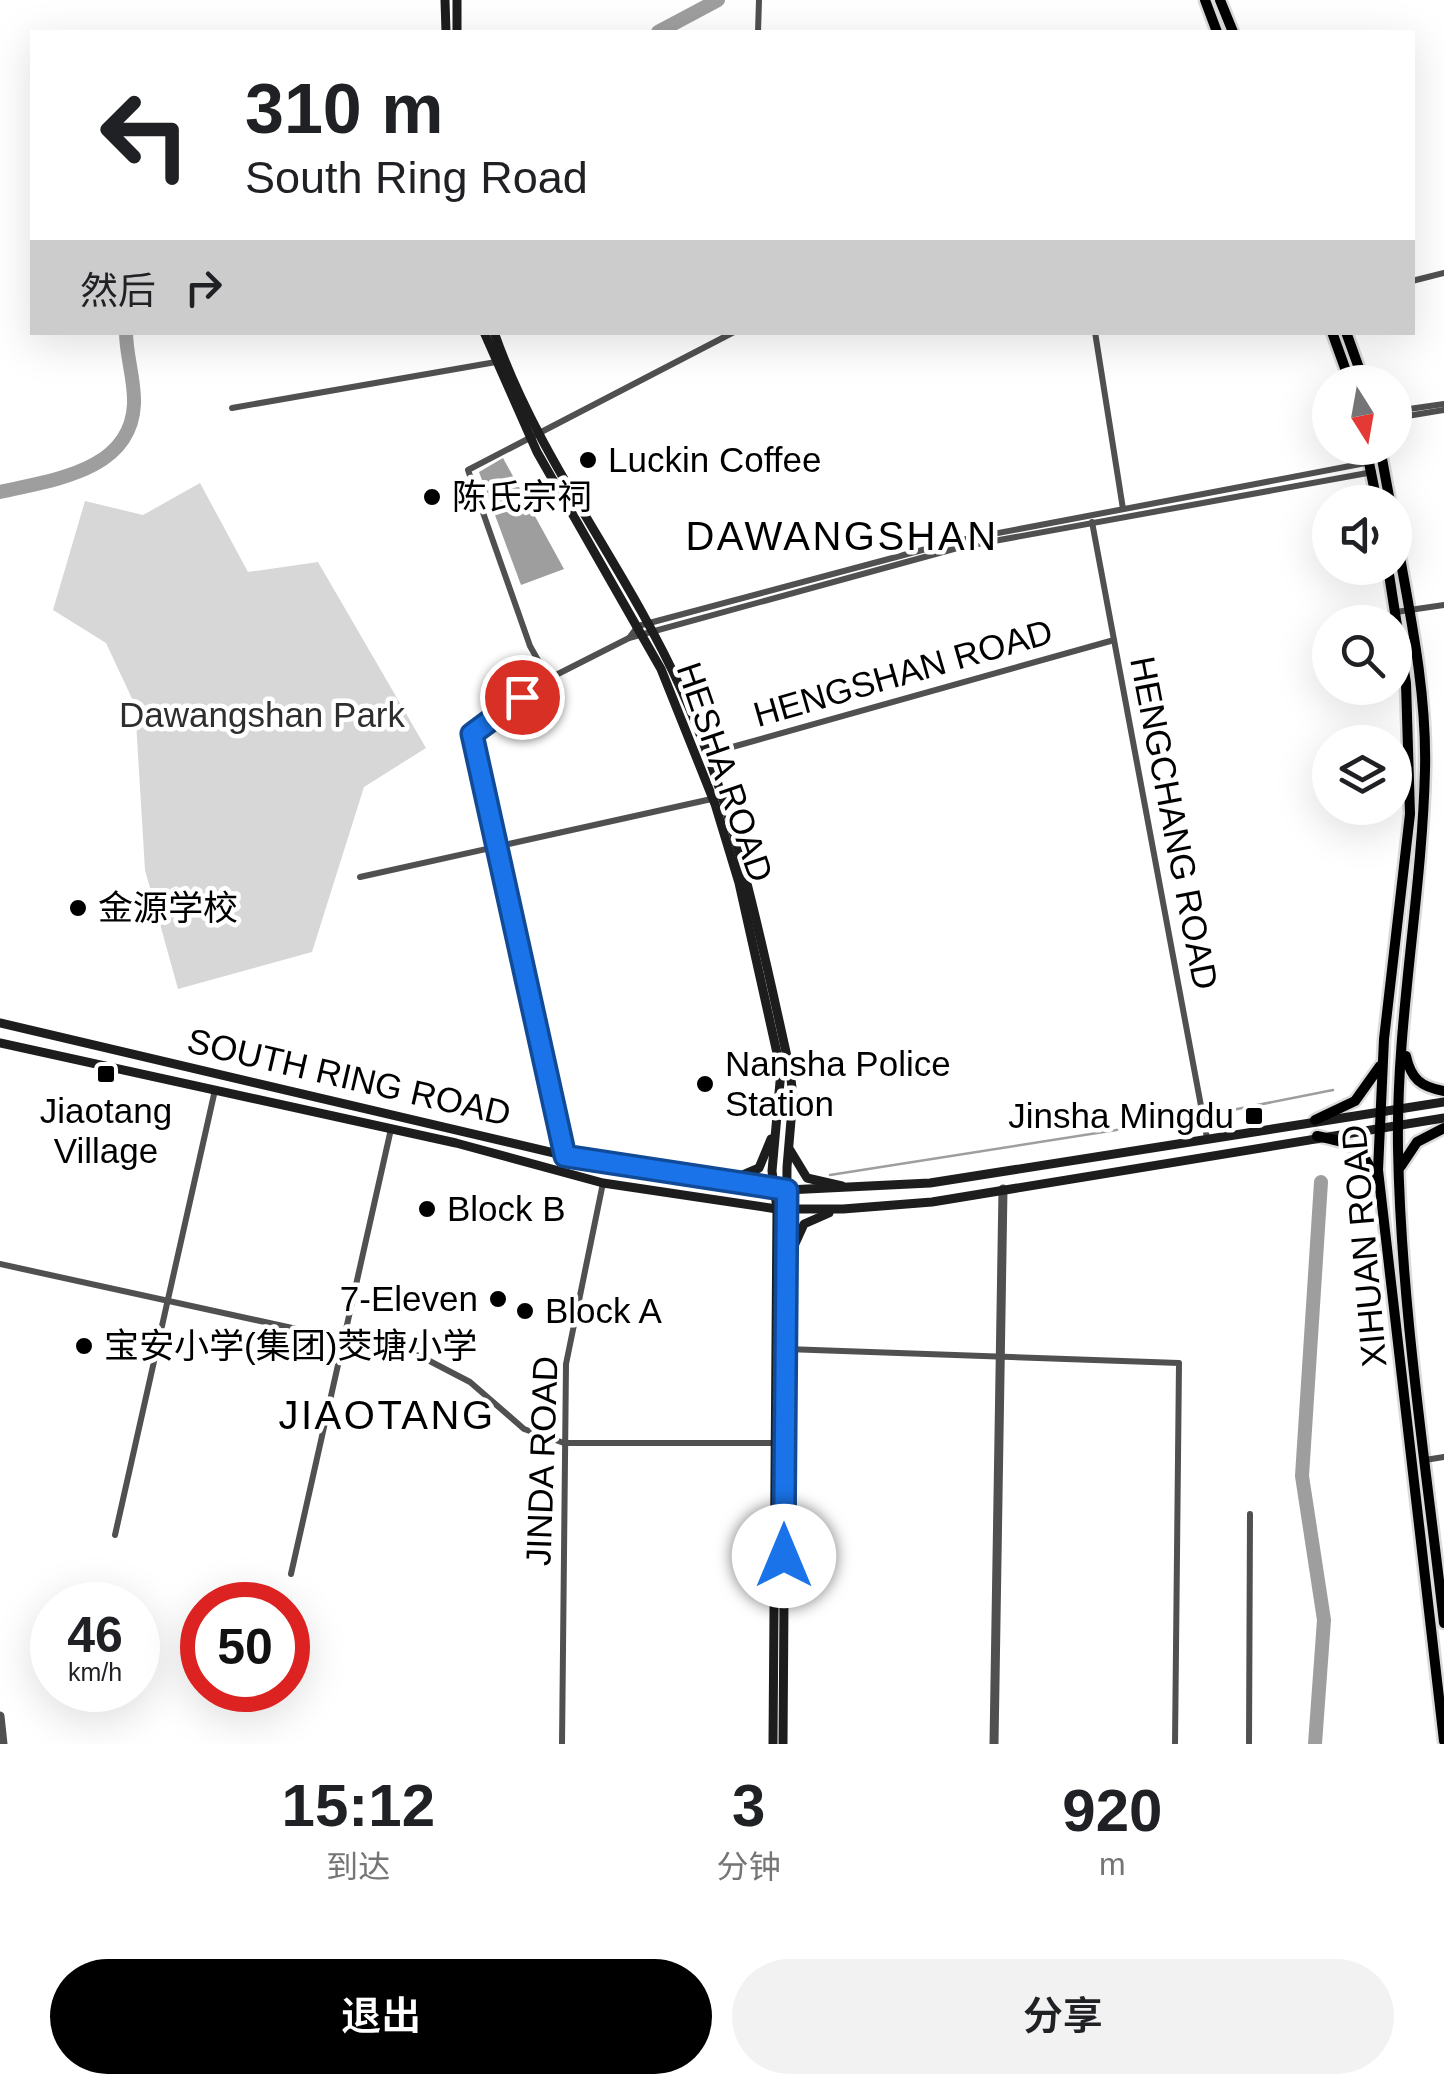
<!DOCTYPE html>
<html lang="zh">
<head>
<meta charset="utf-8">
<style>
  :root { --surface:#fff; --page:#f2f2f2; --text:#202124; --muted:#757577; --accent:#000 }
  body { margin:0; font-family:Arial,"Noto Sans SC",sans-serif; background:var(--page); color:var(--text); height:100vh; display:flex; flex-direction:column; font-size:38px; white-space:nowrap }
  * { box-sizing:border-box; margin:0 }
  p { font-size:32px; color:var(--muted) }
  .icon { flex:none; width:55px; height:55px; fill:none; stroke:currentColor; stroke-width:2; stroke-linecap:round; stroke-linejoin:round }
  .map { position:relative; height:1744px; overflow:hidden }
  .panel { display:flex; flex-direction:column; background:var(--surface); flex:1 }
  .panel>* { flex:none }
  .hud { position:absolute; left:30px; top:30px; width:1385px; height:305px; border-radius:0px; box-shadow:0 10px 40px #0002; background:#fff; color:var(--text); overflow:hidden }
  .needle { width:65px; rotate:169deg }
  .fabs { position:absolute; left:1312px; top:365px; display:grid; gap:20px }
  .fabs a { display:grid; place-items:center; width:100px; height:100px; border-radius:50%; background:var(--surface); box-shadow:0 10px 40px #0002; font-size:50px }
  .speed { position:absolute; left:30px; top:1582px; display:flex; gap:20px; font-size:50px; font-weight:700; text-align:center }
  .speed>* { display:grid; place-content:center; width:130px; height:130px; border-radius:50%; background:var(--surface); box-shadow:0 10px 40px #0002; line-height:1 }
  .speed small { font-size:25px; font-weight:400 }
  .speed .limit { border:15px solid #d22; background:#fff; color:#111 }
  .pin { position:absolute; display:grid; place-items:center; width:85px; height:85px; color:#fff; margin:-42px; border:5px solid #fff; border-radius:50%; box-shadow:0 2px 10px #0007 }
  .me { position:absolute; width:110px; margin:-55px; rotate:0deg; stroke-linejoin:round; filter:drop-shadow(0 0 8px #0008) }
  .turn { display:flex; align-items:center; gap:35px; height:210px; padding:0 50px; font-size:45px }
  .turn .icon { width:130px; height:130px; stroke-width:2.5 }
  .turn b { display:block; font-size:70px; line-height:85px }
  .then { display:flex; align-items:center; height:95px; padding:0 50px; background:#0003; gap:20px; font-size:38px }
  .eta { display:flex; justify-content:space-evenly; align-items:center; height:170px; text-align:center }
  .eta b { font-size:60px; font-weight:600; line-height:70px }
  .primary-button { display:flex; gap:20px; margin-top:auto; padding:20px 50px }
  .primary-button a { flex:1; height:115px; border-radius:60px; background:var(--accent); color:#fff; font-size:40px; font-weight:600; line-height:115px; text-align:center }
  .primary-button a+a { background:var(--page); color:var(--text) }
  .map>svg:first-child { display:block }
  .green { fill:#d7d7d7 }
  .water { fill:#9e9e9e }
  .lines { fill:none; stroke-linecap:round; stroke-linejoin:round }
  .stream { stroke:#9e9e9e; stroke-width:2.5 }
  .river { stroke:#9e9e9e; stroke-width:14 }
  .primary-casing { stroke:#dbdbdb; stroke-width:15 }
  .minor { stroke:#505050; stroke-width:6 }
  .tertiary { stroke:#505050; stroke-width:9 }
  .secondary { stroke:#1d1d1d; stroke-width:9 }
  .primary { stroke:#000; stroke-width:10 }
  .route-casing { stroke:#114b97; stroke-width:25 }
  .route { stroke:#1a73e8; stroke-width:18 }
  .poi-dot { fill:#000; stroke:#fff; stroke-width:4 }
  .labels { text-anchor:middle; stroke-width:9; stroke-linejoin:round; paint-order:stroke }
  .poi-label { font-size:35px; fill:#000; stroke:#fff; text-anchor:start }
  .street-label { font-size:35px; fill:#000; stroke:#fff }
  .park-label { font-size:35px; fill:#2e2e2e; stroke:#fff }
  .quarter-label { font-size:40px; letter-spacing:2.5px; fill:#000; stroke:#fff }
</style>
</head>
<body>
<div class="map">
<svg width="1444" height="1744" viewBox="0 0 1444 1744">
  <rect width="100%" height="100%" fill="#fff"/>
  <polygon class="green" points="200,483 248,572 318,562 426,748 364,787 312,952 178,989 145,870 135,705 106,643 53,610 85,501 143,515"/>
  <polygon class="water" points="503,458 564,569 521,585 479,472"/>
  <g class="lines">
    <g class="stream">
      <polyline points="1207,1115 1333,1090"/>
      <polyline points="830,1175 1199,1117"/>
    </g>
    <g class="river">
      <polyline points="658,32 718,0"/>
      <path d="M0,492C51,480 131,472 134,404C135,380 126,356 126,332"/>
      <polyline points="1315,1744 1324,1620 1302,1476 1321,1182"/>
    </g>
    <defs>
      <g id="primary">
        <polyline points="1205,0 1217,32"/>
        <polyline points="1220,0 1233,32"/>
        <polyline points="1332,332 1350,382"/>
        <polyline points="1346,332 1364,382"/>
        <polyline points="1366,448 1377,502"/>
        <polyline points="1380,448 1390,502"/>
        <path d="M1395,530C1409,609 1427,690 1425,770C1422,896 1396,1021 1398,1148C1401,1307 1426,1465 1444,1623"/>
        <polyline points="1388,568 1406,683 1410,814 1384,1039 1378,1170 1444,1741"/>
        <path d="M1406,1056C1411,1079 1421,1087 1444,1091"/>
        <polyline points="1315,1120 1355,1101 1380,1066"/>
        <path d="M1317,1136C1350,1143 1363,1146 1375,1179"/>
        <polyline points="1401,1166 1417,1142 1444,1128"/>
      </g>
    </defs>
    <use href="#primary" class="primary-casing"/>
    <g class="minor">
      <polyline points="758,32 759,0"/>
      <polyline points="1412,281 1444,273"/>
      <polyline points="1095,332 1123,509"/>
      <polyline points="1162,332 1185,332"/>
      <polyline points="232,408 496,362"/>
      <polyline points="1395,411 1444,404"/>
      <polyline points="1395,418 1444,410"/>
      <polyline points="1092,522 1207,1138"/>
      <polyline points="1396,612 1444,605"/>
      <polyline points="629,638 638,626 956,541 1371,462"/>
      <polyline points="548,678 530,646 468,470 734,332"/>
      <polyline points="711,762 725,749 1114,640"/>
      <polyline points="360,877 716,798"/>
      <polyline points="565,1155 472,734 548,679 629,638 961,547 1373,472"/>
      <polyline points="0,1264 420,1356 470,1382 524,1429 564,1443 777,1443"/>
      <polyline points="786,1349 1179,1363 1175,1744"/>
      <polyline points="1425,1460 1444,1457"/>
      <polyline points="115,1535 215,1090"/>
      <polyline points="291,1574 391,1129"/>
      <polyline points="562,1744 566,1364 603,1183"/>
      <polyline points="1249,1744 1250,1514"/>
    </g>
    <g class="tertiary">
      <polyline points="0,1716 3,1744"/>
      <polyline points="994,1744 1003,1189"/>
    </g>
    <g class="secondary">
      <polyline points="445,0 446,32"/>
      <polyline points="457,0 457,32"/>
      <polyline points="484,332 537,452 661,669 715,804 739,883 781,1071 772,1171 777,1209 773,1744"/>
      <path d="M494,332C539,461 626,567 681,689C736,810 761,941 790,1070L793,1097L787,1167L783,1744"/>
      <polyline points="0,1023 605,1165 787,1190 930,1183 1444,1102"/>
      <polyline points="0,1043 456,1143 603,1183 777,1209 843,1209 932,1202 1444,1118"/>
      <polyline points="790,1150 807,1178 842,1186"/>
      <polyline points="729,1181 759,1168 771,1139"/>
      <polyline points="789,1257 804,1224 829,1213"/>
    </g>
    <use href="#primary" class="primary"/>
  </g>
  <g class="lines">
    <defs>
      <polyline id="route" points="522,697 472,734 565,1156 787,1190 784,1556"/>
    </defs>
    <use href="#route" class="route-casing"/>
    <use href="#route" class="route"/>
  </g>
  <g class="poi-dot">
    <circle cx="588" cy="460" r="10"/>
    <circle cx="432" cy="497" r="10"/>
    <circle cx="78" cy="908" r="10"/>
    <rect x="96" y="1064" width="20" height="20" rx="5"/>
    <circle cx="705" cy="1084" r="10"/>
    <rect x="1244" y="1106" width="20" height="20" rx="5"/>
    <circle cx="427" cy="1209" r="10"/>
    <circle cx="498" cy="1299" r="10"/>
    <circle cx="525" cy="1311" r="10"/>
    <circle cx="84" cy="1346" r="10"/>
  </g>
  <g class="labels">
    <g class="poi-label">
      <text x="608" y="472">Luckin Coffee</text>
      <text x="452" y="509">陈氏宗祠</text>
      <text x="98" y="920">金源学校</text>
      <text x="725" y="1076">Nansha Police<tspan x="725" dy="40">Station</tspan></text>
      <text x="106" y="1123" text-anchor="middle">Jiaotang<tspan x="106" dy="40">Village</tspan></text>
      <text x="1234" y="1128" text-anchor="end">Jinsha Mingdu</text>
      <text x="447" y="1221">Block B</text>
      <text x="478" y="1311" text-anchor="end">7-Eleven</text>
      <text x="545" y="1323">Block A</text>
      <text x="104" y="1358">宝安小学(集团)茭塘小学</text>
    </g>
    <g class="street-label">
      <text transform="translate(903 673) rotate(-16)" y="12">HENGSHAN ROAD</text>
      <text transform="translate(725 772) rotate(71)" y="12">HESHA ROAD</text>
      <text transform="translate(1174 823) rotate(79)" y="12">HENGCHANG ROAD</text>
      <text transform="translate(349 1077) rotate(13)" y="12">SOUTH RING ROAD</text>
      <text transform="translate(1364 1246) rotate(-95)" y="12">XIHUAN ROAD</text>
      <text transform="translate(542 1461) rotate(-88)" y="12">JINDA ROAD</text>
    </g>
    <g class="park-label">
      <text x="262" y="727">Dawangshan Park</text>
    </g>
    <g class="quarter-label">
      <text x="842" y="550">DAWANGSHAN</text>
      <text x="387" y="1429">JIAOTANG</text>
    </g>
  </g>
</svg>
<div class="fabs">
<a><svg class="needle" viewBox="-14 -14 28 28"><path d="M0-13l5 13h-10z" fill="#e53935"/><path d="M0 13l5-13h-10z" fill="#757577"/></svg></a>
<a><svg class="icon" aria-label="sound" viewBox="0 0 24 24"><path d="M4 9h4l5-4v14l-5-4H4zM17 9q2 3 0 6"/></svg></a>
<a><svg class="icon" aria-label="search" viewBox="0 0 24 24"><circle cx="10" cy="10" r="6"/><path d="M15 15l6 6"/></svg></a>
<a><svg class="icon" aria-label="layers" viewBox="0 0 24 24"><path d="M12 4l9 5-9 5-9-5zM3 14l9 5 9-5"/></svg></a>
</div>
<div class="speed"><div>46<small>km/h</small></div><div class="limit">50</div></div>
<div class="pin" style="left:522px;top:697px;background:#d93025"><svg class="icon" aria-label="arrive" viewBox="0 0 24 24"><path d="M6 21V4h12l-3 4 3 4H6"/></svg></div>
<svg class="me" style="left:784px;top:1556px" viewBox="-20 -20 40 40"><circle r="19" fill="#fff"/><path d="M0-13L10 11 0 6-10 11z" fill="#1a73e8"/></svg>
<div class="hud">
<div class="turn"><svg class="icon" aria-label="left" viewBox="0 0 24 24"><path d="M17 20v-9H6M10 6l-5 5 5 5"/></svg><div><b>310 m</b>South Ring Road</div></div>
<div class="then">然后<svg class="icon" aria-label="right" viewBox="0 0 24 24"><path d="M7 20v-9h11M14 6l5 5-5 5"/></svg></div>
</div>
</div>
<section class="panel">
<div class="eta">
<div><b>15:12</b><p>到达</p></div>
<div><b>3</b><p>分钟</p></div>
<div><b>920</b><p>m</p></div>
</div>
<div class="primary-button"><a>退出</a><a>分享</a></div>
</section>
</body>
</html>
